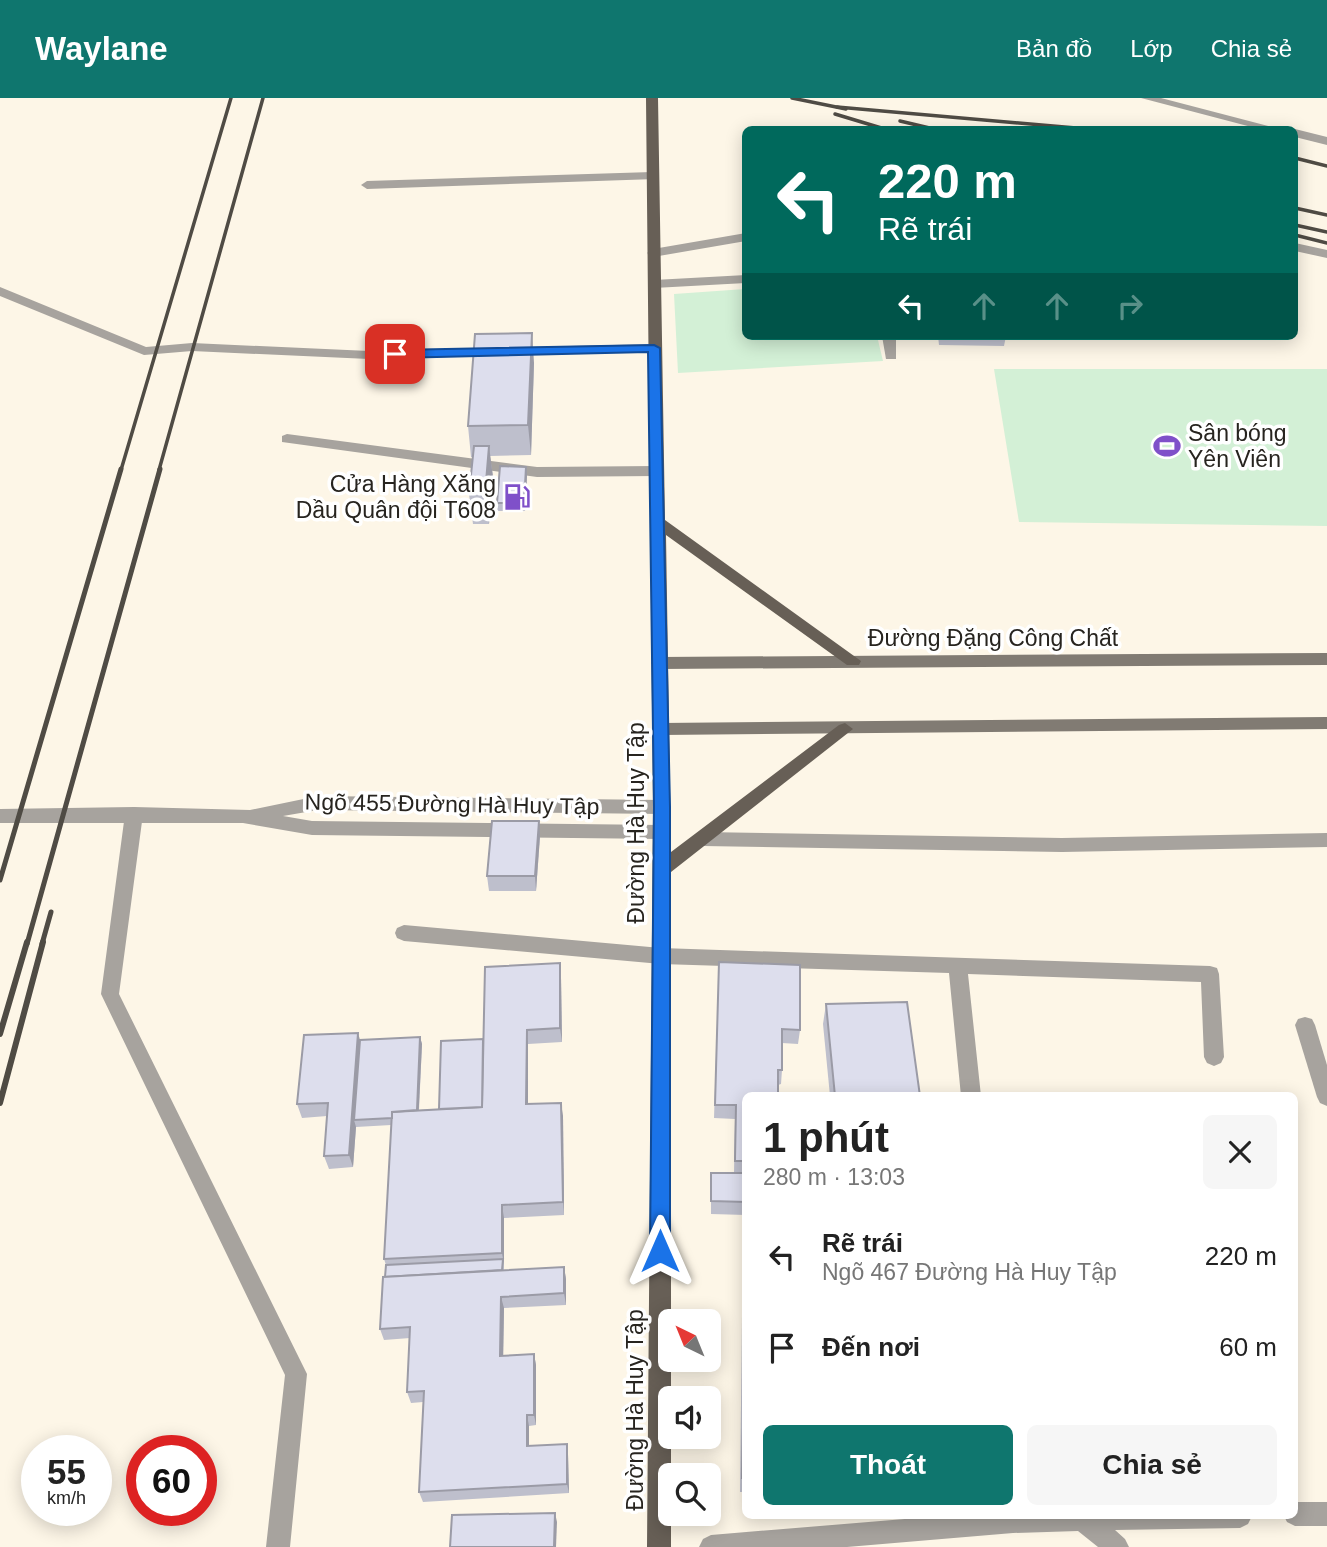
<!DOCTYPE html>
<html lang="vi">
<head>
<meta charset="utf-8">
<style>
  :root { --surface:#fff; --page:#f6f6f6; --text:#222; --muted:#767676; --accent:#0f766e }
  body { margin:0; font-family:Helvetica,sans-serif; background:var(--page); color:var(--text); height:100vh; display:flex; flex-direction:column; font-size:26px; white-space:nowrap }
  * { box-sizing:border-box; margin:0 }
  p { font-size:23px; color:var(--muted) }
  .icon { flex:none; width:38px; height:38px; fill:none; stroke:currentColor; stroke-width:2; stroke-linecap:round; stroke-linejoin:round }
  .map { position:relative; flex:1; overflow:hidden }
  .drawer { position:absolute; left:742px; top:994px; width:556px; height:427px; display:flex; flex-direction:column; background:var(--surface); border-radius:10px; box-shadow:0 4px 18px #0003 }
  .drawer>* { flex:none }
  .guide { position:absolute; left:742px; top:28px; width:556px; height:214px; border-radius:10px; box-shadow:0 4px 18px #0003; background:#00695c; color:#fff; overflow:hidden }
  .needle { width:46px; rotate:317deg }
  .fabs { position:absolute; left:658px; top:1211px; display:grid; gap:14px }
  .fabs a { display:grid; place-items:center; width:63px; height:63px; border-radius:10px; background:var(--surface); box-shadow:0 4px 18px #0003; font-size:35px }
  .speed { position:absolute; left:21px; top:1337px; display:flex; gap:14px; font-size:35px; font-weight:700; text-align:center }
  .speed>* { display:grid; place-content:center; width:91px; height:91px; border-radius:50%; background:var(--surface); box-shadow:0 4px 18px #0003; line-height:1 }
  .speed small { font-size:18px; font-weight:400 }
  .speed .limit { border:10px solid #d22; background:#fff; color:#111 }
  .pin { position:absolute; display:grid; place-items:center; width:60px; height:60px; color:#fff; margin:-30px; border-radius:14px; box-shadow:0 4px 10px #0006 }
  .me { position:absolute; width:77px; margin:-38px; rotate:0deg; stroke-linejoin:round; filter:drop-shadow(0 0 5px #0008) }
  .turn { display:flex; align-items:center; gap:24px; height:147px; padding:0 21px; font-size:32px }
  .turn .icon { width:91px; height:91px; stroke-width:2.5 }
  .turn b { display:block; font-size:49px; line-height:60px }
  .lanes { display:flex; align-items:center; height:66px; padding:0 21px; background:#0003; justify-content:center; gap:35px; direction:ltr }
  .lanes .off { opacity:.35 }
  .round { display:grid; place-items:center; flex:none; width:74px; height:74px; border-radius:10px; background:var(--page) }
  .headline { display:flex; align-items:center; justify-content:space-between; height:119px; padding:0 21px }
  h1 { font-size:42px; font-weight:700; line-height:52px }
  .cta { display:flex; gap:14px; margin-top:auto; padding:14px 21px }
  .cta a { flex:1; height:80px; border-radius:10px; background:var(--accent); color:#fff; font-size:28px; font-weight:700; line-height:80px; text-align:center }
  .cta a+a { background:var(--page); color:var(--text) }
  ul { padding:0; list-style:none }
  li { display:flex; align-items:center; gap:21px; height:91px; padding:0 21px }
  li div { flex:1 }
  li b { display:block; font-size:26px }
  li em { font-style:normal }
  header { display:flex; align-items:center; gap:42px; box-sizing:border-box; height:98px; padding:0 35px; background:var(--accent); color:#fff }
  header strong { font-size:33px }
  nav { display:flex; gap:38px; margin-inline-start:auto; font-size:24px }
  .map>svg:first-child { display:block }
  .green { fill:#d3f0d6 }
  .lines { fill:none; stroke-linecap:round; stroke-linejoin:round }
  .service { fill:#a7a39e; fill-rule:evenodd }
  .minor { fill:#a7a39e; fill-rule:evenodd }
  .tertiary { fill:#a7a39e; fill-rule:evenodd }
  .secondary { fill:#817b73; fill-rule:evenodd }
  .primary { fill:#675f56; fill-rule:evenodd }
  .rail-far2 { stroke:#4f4b44; stroke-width:3.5 }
  .rail-far1 { stroke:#4f4b44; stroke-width:5 }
  .rail { stroke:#4f4b44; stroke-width:6 }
  .wall { fill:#bebfcc }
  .shaded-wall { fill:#9b9ba6 }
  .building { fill:#dddeed; stroke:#9b9ba6; stroke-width:2 }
  .route { fill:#1a73e8; stroke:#114b97; stroke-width:2 }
  .labels { text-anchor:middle; stroke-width:7; stroke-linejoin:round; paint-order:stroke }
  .poi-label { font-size:23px; fill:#27241f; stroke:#fff; text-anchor:start }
  .street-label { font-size:23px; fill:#27241f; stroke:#fff }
</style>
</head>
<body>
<header>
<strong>Waylane</strong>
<nav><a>Bản đồ</a><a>Lớp</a><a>Chia sẻ</a></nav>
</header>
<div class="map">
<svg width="1327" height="1449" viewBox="0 0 1327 1449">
  <rect width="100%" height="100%" fill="#fdf6e7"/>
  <g class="green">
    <polygon points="745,191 746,238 877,238 883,263 678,275 674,196"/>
    <polygon points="994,271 1327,271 1327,428 1019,424"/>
  </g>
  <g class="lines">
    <g class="service">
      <polygon points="652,74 658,78 656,81 367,91 361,87 367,83"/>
      <polygon points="746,177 746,185 654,190 648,186 654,182"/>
      <polygon points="882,238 896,238 896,261 886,261"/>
      <polygon points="287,336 537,369 656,368 663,373 656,378 537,379 282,344 282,338"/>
      <polygon points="134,709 140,711 143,716 119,896 307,1276 290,1449 266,1449 285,1277 101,896 125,716 128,711"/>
      <polygon points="404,827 661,850 1210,868 1217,870 1219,876 1224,959 1221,965 1214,968 1207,965 1204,959 1201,884 968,876 981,998 961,998 949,875 661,866 404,843 397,840 395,835 397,830"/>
      <polygon points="1305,919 1312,921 1315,927 1327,967 1327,1008 1320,1005 1317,999 1295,927 1298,921"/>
      <polygon points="1295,1404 1327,1404 1327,1428 1295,1428 1287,1424 1284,1418 1295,1418"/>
      <polygon points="941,1418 1252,1418 1248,1426 1240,1430 1115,1432 1125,1441 1129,1449 1098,1449 1078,1433 1013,1435 847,1449 699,1449 703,1441 711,1437"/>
    </g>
    <g class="minor">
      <polygon points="1141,0 1161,0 1284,32 1263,32"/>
      <polygon points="1295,31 1327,39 1327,47 1295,39"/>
      <polygon points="746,135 746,143 653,159 647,155 653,151"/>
      <polygon points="1295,145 1327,152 1327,160 1295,153"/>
      <polygon points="0,189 146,249 192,245 369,253 654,246 661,250 654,254 369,261 192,253 144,257 0,198"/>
      <polygon points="703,734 1062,740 1327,735 1327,749 1062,754 703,748 697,746 694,741 697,736"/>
    </g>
    <polygon class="tertiary" points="318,698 662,702 668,704 671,709 668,714 662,716 318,712 283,718 312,723 661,727 667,729 670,734 667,739 661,741 312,737 243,725 0,725 0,711 134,709 250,712"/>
    <g class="secondary">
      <polygon points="1327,555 1327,567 659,571 651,565 659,559"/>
      <polygon points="1327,619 1327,631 661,637 653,631 661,625"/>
    </g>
    <polygon class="primary" points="646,0 658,0 665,422 861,563 859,567 847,567 666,437 671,754 839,627 845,625 853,631 671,774 671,1449 647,1449 653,709"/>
    <g class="rail-far2">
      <polyline points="792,0 846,11"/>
      <polyline points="837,9 1099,32"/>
      <polyline points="835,16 888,32"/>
      <polyline points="900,23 938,32"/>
      <polyline points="1295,60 1327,68"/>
      <polyline points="1295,110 1327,117"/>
      <polyline points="1295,127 1327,134"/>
      <polyline points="1295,137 1327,145"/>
      <polyline points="121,372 231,0"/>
      <polyline points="159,372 263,0"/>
    </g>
    <g class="rail-far1">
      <polyline points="0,782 121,371"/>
      <polyline points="27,846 160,371"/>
      <polyline points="42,846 51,814"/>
    </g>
    <g class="rail">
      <polyline points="0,936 27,844"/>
      <polyline points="0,1005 43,844"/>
    </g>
  </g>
  <g class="wall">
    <polygon points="938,238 1006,238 1004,248 939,247"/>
    <polygon points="534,265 531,357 490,358 493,379 489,426 473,426 469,396 473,359 471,359 468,328"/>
    <polygon points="527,377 525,413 497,413 497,405"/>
    <polygon points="540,738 536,793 489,793 487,778"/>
    <polygon points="719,864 800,932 798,946 782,945 782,972 781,986 746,998 746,1117 711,1116 711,1075 734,1075 735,1021 714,1020"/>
    <polygon points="560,865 561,879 562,944 528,946 528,1006 563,1018 564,1117 504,1120 504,1172 564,1169 566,1181 566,1207 504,1210 503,1258 534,1256 536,1267 536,1327 529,1328 529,1348 567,1346 568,1356 569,1395 423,1404 419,1394 423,1304 411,1305 407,1294 410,1240 384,1242 380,1231 385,1179 386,1167 384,1161 391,1027 356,1029 353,1069 329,1071 324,1058 327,1018 302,1020 297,1006 360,942 420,939 422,946 419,1012 439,1011 483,941"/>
    <polygon points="826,906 920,998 830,998 823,926"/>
    <polygon points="743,1205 746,1205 746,1394 740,1394 742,1217"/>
  </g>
  <g class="shaded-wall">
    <polygon points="532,235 534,265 531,357 528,327"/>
    <polygon points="489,348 493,379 489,426 485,396"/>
    <polygon points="526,369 527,377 525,413 524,405"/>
    <polygon points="539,723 540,738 536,793 535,778"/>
    <polygon points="560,865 561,879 562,944 560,930"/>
    <polygon points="527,932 528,946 528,1020 526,1006"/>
    <polygon points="358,935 362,949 354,1022 356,1029 353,1069 349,1057"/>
    <polygon points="420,939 422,946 418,1026 417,1019"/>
    <polygon points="561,1005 563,1018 564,1117 563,1104"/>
    <polygon points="502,1107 504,1120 504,1167 502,1155"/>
    <polygon points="564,1169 566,1181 566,1207 564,1195"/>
    <polygon points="501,1199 504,1210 503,1269 500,1258"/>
    <polygon points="534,1256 536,1267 536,1327 534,1317"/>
    <polygon points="527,1317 529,1328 529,1358 527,1348"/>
    <polygon points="567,1346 568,1356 569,1395 567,1386"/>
    <polygon points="555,1415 557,1424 556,1449 554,1449"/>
  </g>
  <g class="building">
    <polygon points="532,235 528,327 468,328 475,236"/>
    <polygon points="474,348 489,348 485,396 469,396"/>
    <polygon points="500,368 526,369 524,405 497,405"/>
    <polygon points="492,723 539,723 535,778 487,778"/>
    <polygon points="719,864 800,867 800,932 782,931 782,972 778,972 778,998 746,998 746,1063 735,1063 736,1007 715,1007"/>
    <polygon points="560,865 560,930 527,932 526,1006 561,1005 563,1104 502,1107 502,1155 384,1161 392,1014 482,1009 485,869"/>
    <polygon points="907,904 920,998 835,998 826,906"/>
    <polygon points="358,935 349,1057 324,1058 328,1005 297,1006 304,937"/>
    <polygon points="420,939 417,1012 392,1014 392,1020 354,1022 360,942"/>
    <polygon points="483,941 482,1009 439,1011 441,943"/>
    <polygon points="711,1075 746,1075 746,1104 711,1103"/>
    <polygon points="503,1161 502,1172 385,1179 386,1167"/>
    <polygon points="564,1169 564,1195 501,1199 500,1258 534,1256 534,1317 527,1317 527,1348 567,1346 567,1386 419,1394 424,1293 407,1294 410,1229 380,1231 383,1179"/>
    <polygon points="743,1205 746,1205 746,1279 744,1279 743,1284"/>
    <polygon points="744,1279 746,1279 746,1380 742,1380"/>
    <polygon points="555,1415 554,1449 450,1449 452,1417"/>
  </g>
  <polygon class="route" points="654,247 660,250 670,709 670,1153 667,1160 660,1163 653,1160 650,1153 654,709 648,254 395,260 388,256 395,252"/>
  <defs>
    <symbol id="stadium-bare" viewBox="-9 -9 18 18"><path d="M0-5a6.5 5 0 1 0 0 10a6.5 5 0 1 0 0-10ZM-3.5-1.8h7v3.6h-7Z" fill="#7f50c9" stroke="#fff" stroke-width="2.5" paint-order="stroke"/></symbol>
    <symbol id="fuel-bare" viewBox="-9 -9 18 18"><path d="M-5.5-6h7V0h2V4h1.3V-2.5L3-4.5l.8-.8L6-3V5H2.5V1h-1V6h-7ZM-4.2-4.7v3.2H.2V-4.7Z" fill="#7f50c9" stroke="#fff" stroke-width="2.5" paint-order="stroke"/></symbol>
  </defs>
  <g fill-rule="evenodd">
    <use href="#stadium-bare" x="1148" y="329" width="38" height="38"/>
    <use href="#fuel-bare" x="498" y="380" width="38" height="38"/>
  </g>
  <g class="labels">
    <g class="poi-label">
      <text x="1188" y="343">Sân bóng<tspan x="1188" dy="26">Yên Viên</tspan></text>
      <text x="496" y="394" text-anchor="end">Cửa Hàng Xăng<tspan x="496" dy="26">Dầu Quân đội T608</tspan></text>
    </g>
    <g class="street-label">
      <text x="993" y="548">Đường Đặng Công Chất</text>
      <text transform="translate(452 706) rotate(1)" y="8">Ngõ 455 Đường Hà Huy Tập</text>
      <text transform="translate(636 725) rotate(-90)" y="8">Đường Hà Huy Tập</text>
      <text transform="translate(635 1312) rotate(-90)" y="8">Đường Hà Huy Tập</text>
    </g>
  </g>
</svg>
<div class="fabs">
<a><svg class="needle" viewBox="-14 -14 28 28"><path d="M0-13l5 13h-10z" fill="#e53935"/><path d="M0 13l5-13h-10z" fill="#767676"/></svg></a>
<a><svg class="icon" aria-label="sound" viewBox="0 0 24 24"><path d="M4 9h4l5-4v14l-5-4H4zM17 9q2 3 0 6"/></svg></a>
<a><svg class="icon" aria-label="search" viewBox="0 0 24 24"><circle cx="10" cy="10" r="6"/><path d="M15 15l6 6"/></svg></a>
</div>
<div class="speed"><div>55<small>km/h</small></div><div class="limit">60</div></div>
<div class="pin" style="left:395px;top:256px;background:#d93025"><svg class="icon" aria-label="arrive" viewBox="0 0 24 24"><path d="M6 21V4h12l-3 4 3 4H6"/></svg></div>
<svg class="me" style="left:660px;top:1153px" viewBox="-20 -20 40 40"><path d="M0-17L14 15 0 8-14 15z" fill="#1a73e8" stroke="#fff" stroke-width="4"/></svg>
<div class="guide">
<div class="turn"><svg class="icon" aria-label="left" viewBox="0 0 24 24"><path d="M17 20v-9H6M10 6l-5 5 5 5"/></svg><div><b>220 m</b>Rẽ trái</div></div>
<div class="lanes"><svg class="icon" aria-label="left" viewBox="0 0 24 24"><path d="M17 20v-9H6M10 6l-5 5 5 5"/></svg><svg class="icon off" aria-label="ahead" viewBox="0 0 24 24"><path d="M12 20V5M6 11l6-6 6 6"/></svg><svg class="icon off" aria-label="ahead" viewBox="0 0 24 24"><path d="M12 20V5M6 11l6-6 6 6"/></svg><svg class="icon off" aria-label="right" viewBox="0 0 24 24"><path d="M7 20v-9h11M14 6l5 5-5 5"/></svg></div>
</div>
<section class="drawer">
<div class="headline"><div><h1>1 phút</h1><p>280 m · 13:03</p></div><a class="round"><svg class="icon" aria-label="close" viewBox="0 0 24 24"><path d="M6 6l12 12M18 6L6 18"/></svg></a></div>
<ul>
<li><svg class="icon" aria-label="left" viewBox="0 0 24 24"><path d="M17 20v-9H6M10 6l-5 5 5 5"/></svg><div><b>Rẽ trái</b><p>Ngõ 467 Đường Hà Huy Tập</p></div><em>220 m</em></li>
<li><svg class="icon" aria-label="arrive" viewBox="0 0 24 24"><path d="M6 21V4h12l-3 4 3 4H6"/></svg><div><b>Đến nơi</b></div><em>60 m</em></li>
</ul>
<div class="cta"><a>Thoát</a><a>Chia sẻ</a></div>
</section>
</div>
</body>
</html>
